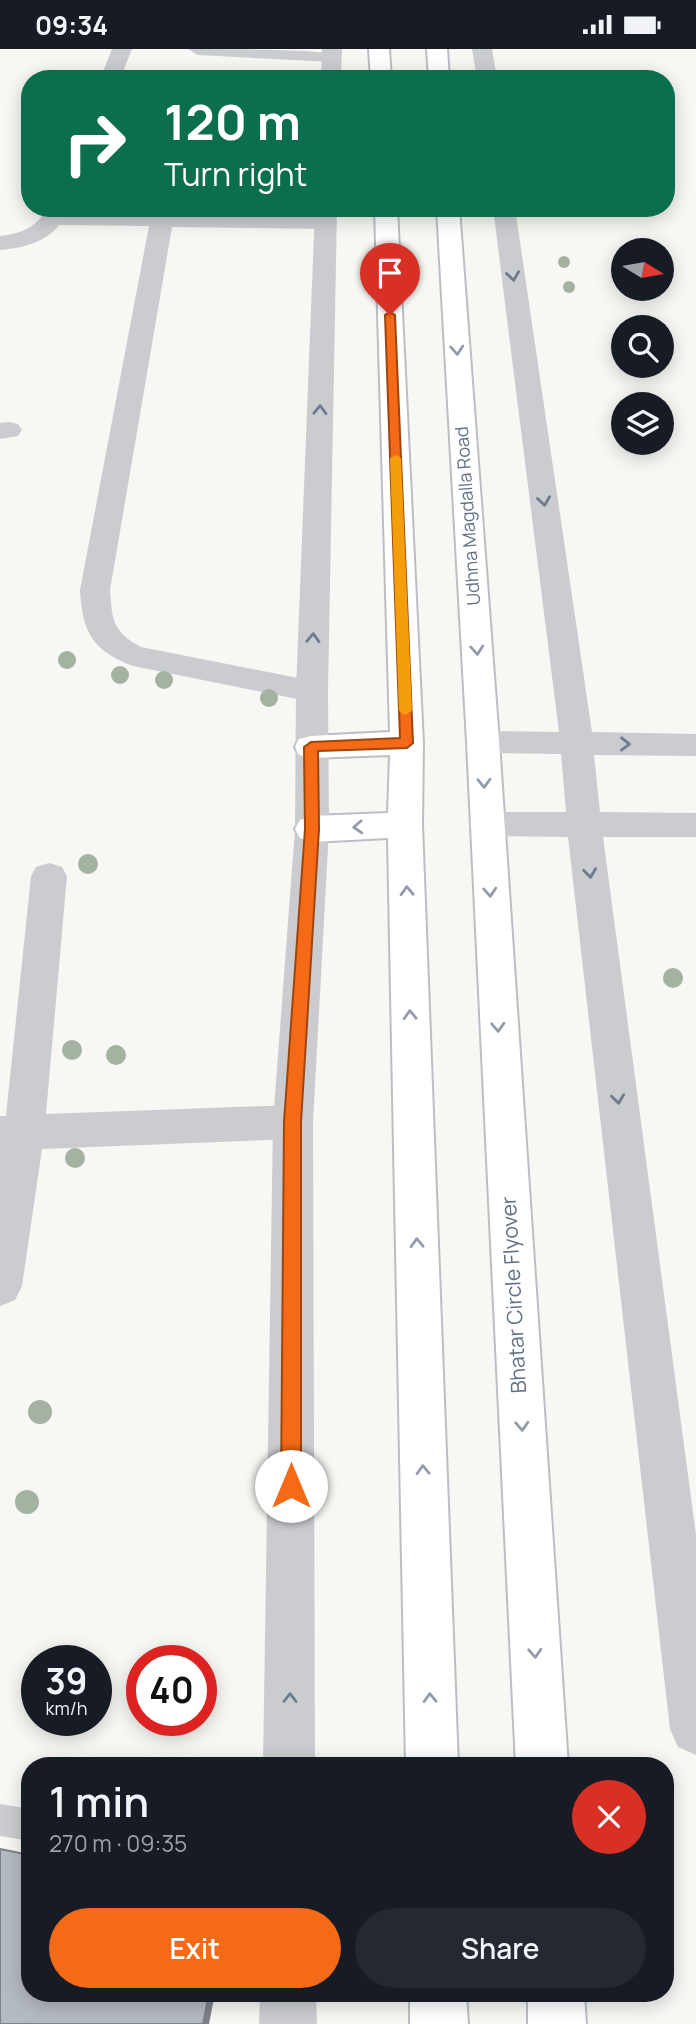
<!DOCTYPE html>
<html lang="en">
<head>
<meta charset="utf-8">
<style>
  :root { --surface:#171b24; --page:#242831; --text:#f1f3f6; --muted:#9ea1a6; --accent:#f56a16 }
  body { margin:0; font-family:Manrope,sans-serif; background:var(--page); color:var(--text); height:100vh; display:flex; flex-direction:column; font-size:26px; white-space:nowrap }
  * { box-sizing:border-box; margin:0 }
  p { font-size:23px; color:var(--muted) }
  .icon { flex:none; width:38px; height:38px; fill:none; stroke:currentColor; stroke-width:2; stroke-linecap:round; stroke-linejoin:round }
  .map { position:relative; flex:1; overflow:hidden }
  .side { position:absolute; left:21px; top:1708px; width:653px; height:245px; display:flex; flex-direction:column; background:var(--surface); border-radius:28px; box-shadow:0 4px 18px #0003 }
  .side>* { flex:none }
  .hud { position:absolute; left:21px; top:21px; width:654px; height:147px; border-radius:28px; box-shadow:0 4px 18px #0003; background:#0b6e4f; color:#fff; overflow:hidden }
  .needle { width:46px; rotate:101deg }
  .tools { position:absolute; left:611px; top:189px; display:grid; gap:14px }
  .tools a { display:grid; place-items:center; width:63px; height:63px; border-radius:50%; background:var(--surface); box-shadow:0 4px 18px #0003; font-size:35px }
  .speed { position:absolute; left:21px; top:1596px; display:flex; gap:14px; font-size:35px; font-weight:700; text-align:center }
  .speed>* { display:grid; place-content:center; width:91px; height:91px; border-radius:50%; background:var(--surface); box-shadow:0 4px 18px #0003; line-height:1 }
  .speed small { font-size:18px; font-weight:400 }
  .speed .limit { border:10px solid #d22; background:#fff; color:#111 }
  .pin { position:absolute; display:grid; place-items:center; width:60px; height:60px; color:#fff; margin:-72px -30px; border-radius:50% 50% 50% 0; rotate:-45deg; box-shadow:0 0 7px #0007 }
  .pin .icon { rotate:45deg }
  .me { position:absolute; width:77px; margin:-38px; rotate:0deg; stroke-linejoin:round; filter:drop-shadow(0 0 5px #0008) }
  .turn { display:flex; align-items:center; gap:24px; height:147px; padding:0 28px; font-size:32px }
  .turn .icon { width:91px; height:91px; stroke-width:2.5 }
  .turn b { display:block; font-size:49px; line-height:60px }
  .round { display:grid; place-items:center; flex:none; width:74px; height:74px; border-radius:37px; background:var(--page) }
  .overview { display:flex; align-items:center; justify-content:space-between; height:119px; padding:0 28px }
  h1 { font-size:42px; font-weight:600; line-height:52px }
  .action { display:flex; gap:14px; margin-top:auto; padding:14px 28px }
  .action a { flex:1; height:80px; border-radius:42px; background:var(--accent); color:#fff; font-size:28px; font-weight:600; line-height:80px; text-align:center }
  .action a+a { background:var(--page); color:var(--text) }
  .status { display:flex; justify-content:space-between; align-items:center; height:49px; padding:0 35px; background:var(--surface); direction:ltr }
  .status svg { height:19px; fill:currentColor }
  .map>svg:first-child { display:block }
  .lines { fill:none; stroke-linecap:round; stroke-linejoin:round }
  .secondary-casing { stroke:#bbbfc5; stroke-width:4 }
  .service { fill:#caccd0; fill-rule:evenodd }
  .minor { fill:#caccd0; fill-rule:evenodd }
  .tertiary { fill:#caccd0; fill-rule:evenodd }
  .secondary { fill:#fff; fill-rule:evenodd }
  .tree { fill:#a4b2a2 }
  .shaded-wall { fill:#7e8287 }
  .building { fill:#b4bac1; stroke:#7e8287; stroke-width:2 }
  .oneway { stroke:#6d7b8f }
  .oneway2 { stroke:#929cac }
  .route { fill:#f56a16; stroke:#9f450e; stroke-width:2 }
  .slow { fill:#f59e0b }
  .labels { text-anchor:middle; stroke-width:7; stroke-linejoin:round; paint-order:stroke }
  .far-street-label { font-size:18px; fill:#637288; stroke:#fff }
  .street-label { font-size:21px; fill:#637288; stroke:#fff }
</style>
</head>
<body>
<div class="status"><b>09:34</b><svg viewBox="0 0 49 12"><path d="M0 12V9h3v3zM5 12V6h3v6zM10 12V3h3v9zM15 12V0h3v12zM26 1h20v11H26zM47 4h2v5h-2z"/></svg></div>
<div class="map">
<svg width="696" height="1975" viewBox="0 0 696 1975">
  <rect width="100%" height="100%" fill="#f7f7f4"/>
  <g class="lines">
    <defs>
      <g id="secondary">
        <polygon points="369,0 389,0 391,30 371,30"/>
        <polygon points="427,0 447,0 449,30 429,30"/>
        <polygon points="375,159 397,159 423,694 422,776 458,1717 406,1717 388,789 312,793 300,789 295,780 300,771 312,767 388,764 390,706 311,709 299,706 295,698 299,690 311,687 390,683"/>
        <polygon points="437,159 459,159 499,693 568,1717 516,1717 467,693"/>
        <polygon points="410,1944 466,1944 468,1975 410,1975"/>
        <polygon points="528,1944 584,1944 586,1975 528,1975"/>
      </g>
    </defs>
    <use href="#secondary" class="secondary-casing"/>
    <polygon class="service" points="0,1755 30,1760 30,1792 0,1787"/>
    <g class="minor">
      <polygon points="112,0 132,0 120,30 100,30"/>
      <path d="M188,0C211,0 333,0 342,7L332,13L198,6Z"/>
      <path d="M47,159H69L68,162L326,166L334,168L337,173L334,178L326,180L172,178L110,541C112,571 113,583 141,598L323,634L328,642L323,650L312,653L133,617C93,602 82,583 80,541L149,177L59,176C45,194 22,199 0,201V187C21,185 37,178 47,159Z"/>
      <polygon points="9,373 18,375 22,381 18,387 0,390 0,374"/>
      <polygon points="49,814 62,818 67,827 46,1065 293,1056 307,1061 313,1073 307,1085 293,1090 42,1100 22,1237 15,1251 0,1257 0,1067 6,1067 31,827 36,818"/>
    </g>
    <g class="tertiary">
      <polygon points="322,0 342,0 341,30 321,30"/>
      <polygon points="472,0 492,0 497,30 477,30"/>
      <polygon points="315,159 337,159 328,642 329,780 313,1073 315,1717 263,1717 273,1073 295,780 296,642"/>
      <polygon points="493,159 515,159 592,683 696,685 696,707 594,706 600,763 696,764 696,788 603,788 696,1486 696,1706 678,1698 670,1680 568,788 486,787 474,784 469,775 474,766 486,763 566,763 561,705 483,704 471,701 467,693 471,685 483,682 559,683"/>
      <polygon points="260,1944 316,1944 317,1975 259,1975"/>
    </g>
    <use href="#secondary" class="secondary"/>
  </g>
  <g class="tree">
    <circle cx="564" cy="213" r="6"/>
    <circle cx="569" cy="238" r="6"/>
    <circle cx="67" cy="611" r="9"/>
    <circle cx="120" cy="626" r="9"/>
    <circle cx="164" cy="631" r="9"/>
    <circle cx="269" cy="649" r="9"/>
    <circle cx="88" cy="815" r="10"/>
    <circle cx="673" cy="929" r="10"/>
    <circle cx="72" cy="1001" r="10"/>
    <circle cx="116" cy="1006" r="10"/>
    <circle cx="75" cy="1109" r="10"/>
    <circle cx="40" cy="1363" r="12"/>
    <circle cx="27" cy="1453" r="12"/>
  </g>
  <polygon class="shaded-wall" points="209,1944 215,1944 209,1975 203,1975"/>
  <polygon class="building" points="0,1800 30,1806 30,1944 209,1944 203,1975 0,1975"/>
  <defs><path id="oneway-chevron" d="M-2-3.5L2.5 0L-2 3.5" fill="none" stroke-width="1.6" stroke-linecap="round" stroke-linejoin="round" transform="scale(1.75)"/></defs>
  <g class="oneway">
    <use href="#oneway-chevron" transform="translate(513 227) rotate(82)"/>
    <use href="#oneway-chevron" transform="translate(320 361) rotate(-88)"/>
    <use href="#oneway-chevron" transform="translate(544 452) rotate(82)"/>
    <use href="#oneway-chevron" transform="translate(313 589) rotate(-88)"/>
    <use href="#oneway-chevron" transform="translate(625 695) rotate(1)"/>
    <use href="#oneway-chevron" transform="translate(590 824) rotate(83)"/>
    <use href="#oneway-chevron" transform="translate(618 1050) rotate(83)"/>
    <use href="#oneway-chevron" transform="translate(290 1649) rotate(-90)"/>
  </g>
  <g class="oneway2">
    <use href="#oneway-chevron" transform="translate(457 301) rotate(86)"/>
    <use href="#oneway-chevron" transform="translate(477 601) rotate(86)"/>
    <use href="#oneway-chevron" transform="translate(484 734) rotate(88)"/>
    <use href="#oneway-chevron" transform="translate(358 778) rotate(177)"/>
    <use href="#oneway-chevron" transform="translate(407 842) rotate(-92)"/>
    <use href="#oneway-chevron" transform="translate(490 843) rotate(86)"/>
    <use href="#oneway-chevron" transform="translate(410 966) rotate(-92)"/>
    <use href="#oneway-chevron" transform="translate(498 978) rotate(87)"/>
    <use href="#oneway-chevron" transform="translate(417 1194) rotate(-92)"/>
    <use href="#oneway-chevron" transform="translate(522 1377) rotate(87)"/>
    <use href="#oneway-chevron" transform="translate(423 1421) rotate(-92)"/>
    <use href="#oneway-chevron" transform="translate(535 1604) rotate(87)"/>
    <use href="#oneway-chevron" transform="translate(430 1649) rotate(-92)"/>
  </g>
  <polygon class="route" points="390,263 395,266 413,694 407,699 318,702 319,780 301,1073 301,1437 298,1444 291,1447 284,1444 281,1437 284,1073 305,780 304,698 311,693 400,689 385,266"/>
  <polygon class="slow" points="396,406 401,409 412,662 405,666 399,662 390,409"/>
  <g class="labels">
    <g class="far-street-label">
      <text transform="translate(468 467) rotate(-94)" y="6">Udhna Magdalla Road</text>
    </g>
    <g class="street-label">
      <text transform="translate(514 1246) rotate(-93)" y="7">Bhatar Circle Flyover</text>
    </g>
  </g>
</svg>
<div class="tools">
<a><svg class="needle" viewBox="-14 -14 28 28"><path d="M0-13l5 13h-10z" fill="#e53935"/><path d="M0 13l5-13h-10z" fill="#9ea1a6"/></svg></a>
<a><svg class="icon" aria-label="search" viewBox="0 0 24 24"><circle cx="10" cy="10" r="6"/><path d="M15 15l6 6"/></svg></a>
<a><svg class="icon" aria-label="layers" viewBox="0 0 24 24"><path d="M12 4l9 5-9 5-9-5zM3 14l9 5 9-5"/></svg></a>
</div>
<div class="speed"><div>39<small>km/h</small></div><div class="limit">40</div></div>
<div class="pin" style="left:390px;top:266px;background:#d93025"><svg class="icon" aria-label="arrive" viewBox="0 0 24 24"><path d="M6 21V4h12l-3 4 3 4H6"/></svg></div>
<svg class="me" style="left:291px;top:1437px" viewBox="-20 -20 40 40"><circle r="19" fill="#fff"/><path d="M0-13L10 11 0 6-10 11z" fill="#f56a16"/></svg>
<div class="hud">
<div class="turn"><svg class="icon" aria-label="right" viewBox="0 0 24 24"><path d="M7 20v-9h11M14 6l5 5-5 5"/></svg><div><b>120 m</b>Turn right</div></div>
</div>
<section class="side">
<div class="overview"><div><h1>1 min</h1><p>270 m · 09:35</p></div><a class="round" style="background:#d93025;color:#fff"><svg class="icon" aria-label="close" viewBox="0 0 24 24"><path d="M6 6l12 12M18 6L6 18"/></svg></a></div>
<div class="action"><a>Exit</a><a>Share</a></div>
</section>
</div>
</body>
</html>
